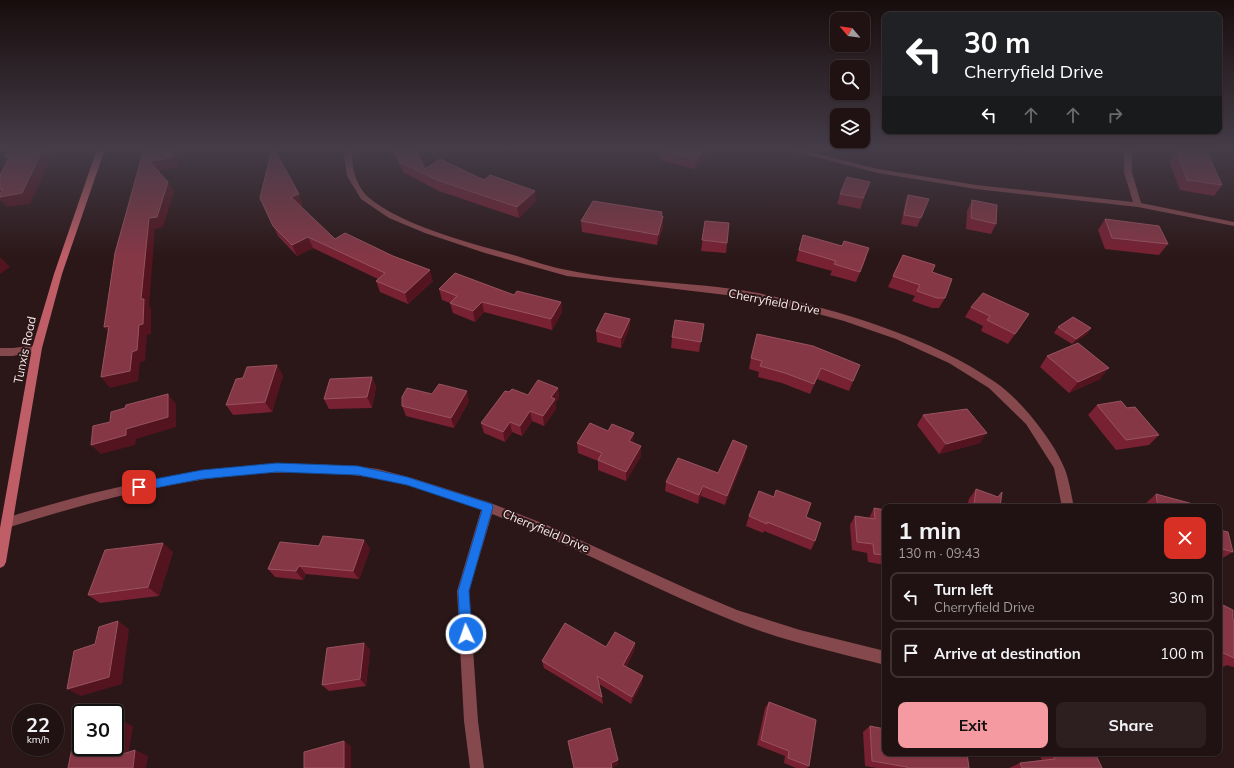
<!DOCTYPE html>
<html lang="en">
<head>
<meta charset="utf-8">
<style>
  :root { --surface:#201112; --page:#2d1f20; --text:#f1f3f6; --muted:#a29d9f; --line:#3d3132; --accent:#f49aa0 }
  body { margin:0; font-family:Mulish,sans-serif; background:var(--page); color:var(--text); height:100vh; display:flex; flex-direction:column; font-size:15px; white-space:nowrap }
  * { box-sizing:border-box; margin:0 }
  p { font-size:13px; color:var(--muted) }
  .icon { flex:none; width:22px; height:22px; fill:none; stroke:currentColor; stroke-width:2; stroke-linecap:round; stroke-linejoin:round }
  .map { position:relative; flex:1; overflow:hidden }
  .sheet { position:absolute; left:882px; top:504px; width:340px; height:252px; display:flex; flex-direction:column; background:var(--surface); border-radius:8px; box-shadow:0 1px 3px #0004,0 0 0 1px var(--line) }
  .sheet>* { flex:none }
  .banner { position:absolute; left:882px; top:12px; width:340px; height:122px; border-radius:8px; box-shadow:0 1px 3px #0004,0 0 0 1px var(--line); background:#202124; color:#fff; overflow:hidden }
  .needle { width:26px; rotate:299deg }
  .buttons { position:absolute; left:830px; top:12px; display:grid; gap:8px }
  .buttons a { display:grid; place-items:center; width:40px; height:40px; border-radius:8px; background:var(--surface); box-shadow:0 1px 3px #0004,0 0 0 1px var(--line); font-size:20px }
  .speed { position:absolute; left:12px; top:704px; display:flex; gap:8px; font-size:20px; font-weight:700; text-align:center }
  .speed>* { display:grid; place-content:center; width:52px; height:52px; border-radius:50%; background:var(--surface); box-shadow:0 1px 3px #0004,0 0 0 1px var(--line); line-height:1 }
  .speed small { font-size:10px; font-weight:400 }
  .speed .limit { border:2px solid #111; border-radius:6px; background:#fff; color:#111 }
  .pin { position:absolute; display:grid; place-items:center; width:34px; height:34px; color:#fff; margin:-17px; border-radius:8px; box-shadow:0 2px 6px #0006 }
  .me { position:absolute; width:44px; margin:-22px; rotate:357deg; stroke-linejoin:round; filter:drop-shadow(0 0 3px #0008) }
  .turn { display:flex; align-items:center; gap:14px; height:84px; padding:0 16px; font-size:18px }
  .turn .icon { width:52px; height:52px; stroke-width:2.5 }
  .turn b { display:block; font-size:28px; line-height:34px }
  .lanes { display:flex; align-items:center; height:38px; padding:0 16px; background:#0003; justify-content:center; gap:20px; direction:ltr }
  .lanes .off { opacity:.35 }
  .round { display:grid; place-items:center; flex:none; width:42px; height:42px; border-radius:8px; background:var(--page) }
  .head { display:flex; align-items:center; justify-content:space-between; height:68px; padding:0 16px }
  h1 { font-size:24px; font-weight:700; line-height:30px }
  .cta { display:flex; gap:8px; margin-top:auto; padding:8px 16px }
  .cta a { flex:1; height:46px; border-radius:8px; background:var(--accent); color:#111; font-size:16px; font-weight:700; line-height:46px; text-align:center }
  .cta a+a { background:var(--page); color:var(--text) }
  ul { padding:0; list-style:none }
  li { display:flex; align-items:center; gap:12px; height:50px; margin:0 8px 6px; padding:0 8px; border:2px solid var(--line); border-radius:8px }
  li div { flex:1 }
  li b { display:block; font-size:15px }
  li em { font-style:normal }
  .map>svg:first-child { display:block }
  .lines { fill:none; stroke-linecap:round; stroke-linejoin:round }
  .street { fill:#85484d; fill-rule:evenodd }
  .secondary { fill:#c05e67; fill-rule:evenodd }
  .wall { fill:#782132 }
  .shaded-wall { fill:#53141f }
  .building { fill:#863746; stroke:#98535f }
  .route { fill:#1a73e8; stroke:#114b97 }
  .labels { text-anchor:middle; stroke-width:4; stroke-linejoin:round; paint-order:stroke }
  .street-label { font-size:12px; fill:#f9eaea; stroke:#2b1718 }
</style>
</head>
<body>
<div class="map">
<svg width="1234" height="768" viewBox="0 0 1234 768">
  <rect width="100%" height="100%" fill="#2b1718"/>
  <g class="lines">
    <g class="street">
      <path d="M345,149H353C350,165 356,186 368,197C402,226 473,244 517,256C533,261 550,267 567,270C628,283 691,281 752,292C828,306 932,337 995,382C1020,399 1051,438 1063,465C1069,477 1071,494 1074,507H1062L1054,468L1026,424L989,388L949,363L896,339L844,321L800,309L751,298L567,276L485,253L425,233L389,218L361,199L347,176L344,155Z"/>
      <polygon points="785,149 798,149 878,169 976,185 1133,202 1124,172 1124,149 1132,149 1132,172 1141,203 1234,222 1234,226 1138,207 976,189 878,173"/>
      <polygon points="37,345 42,348 40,350 13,356 0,356 0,348 13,348"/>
      <path d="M267,464H311L356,466L378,469L412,478L488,502L547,525L692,591L737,610L800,630L885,651V665C835,652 784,641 736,622C653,589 575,546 492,514L469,591L478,721L484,768H470L464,721L457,591L481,510C445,497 406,482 368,477C246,460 122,492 7,528L3,527L1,523L3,519C24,512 45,506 67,500C133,482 198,470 267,464Z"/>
    </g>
    <polygon class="secondary" points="97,149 105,149 62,274 42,348 6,562 4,566 0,568 0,528 32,348 54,274"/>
  </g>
  <g class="wall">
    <polygon points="392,149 415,149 425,169 484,180 536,201 519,218 439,191 403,172"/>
    <polygon points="661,149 708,149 707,155 695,169 660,160"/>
    <polygon points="1178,149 1222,185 1214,196 1180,190 1169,161"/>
    <polygon points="870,182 860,209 837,204 840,194"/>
    <polygon points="908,195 929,199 917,227 901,224 905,204"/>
    <polygon points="260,198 303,205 300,206 335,239 433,281 408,304 380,292 376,281 378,279 313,248 297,256 278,236"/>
    <polygon points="972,200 996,224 991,234 966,229 967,211"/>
    <polygon points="662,216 663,227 657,245 582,232 581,221"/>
    <polygon points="1105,219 1168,244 1159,255 1105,249 1098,230"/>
    <polygon points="705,221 727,243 726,253 701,251"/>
    <polygon points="799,250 866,258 856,282 830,275 832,271 796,261"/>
    <polygon points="932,272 945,298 939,308 932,308 912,301 915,296 888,287 893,276"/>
    <polygon points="439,289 514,295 561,302 562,312 552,330 484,312 475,322 453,313 450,303 442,300"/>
    <polygon points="971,307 1022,325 1008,344 981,331 983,326 965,317"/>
    <polygon points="630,319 629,329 621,348 597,342 596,331"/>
    <polygon points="704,324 699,352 671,348 672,337"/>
    <polygon points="1058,327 1091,328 1087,334 1072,344 1054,333"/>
    <polygon points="1047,356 1100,379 1069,393 1040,367"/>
    <polygon points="751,358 860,365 849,391 817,379 810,394 782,383 758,377 759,372 749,369"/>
    <polygon points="283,375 272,412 233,415 226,405"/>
    <polygon points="372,377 376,387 372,408 329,409 324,399"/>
    <polygon points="558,388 559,398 555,403 556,409 544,426 532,421 522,436 512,432 505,442 484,433 481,423 528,395"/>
    <polygon points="432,394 469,401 454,428 406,416 402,406"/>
    <polygon points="1097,405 1127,408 1159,435 1149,445 1116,450 1088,415"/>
    <polygon points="923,415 980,443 939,454 917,425"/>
    <polygon points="577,443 633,443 641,456 626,481 598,470 598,461 578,453"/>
    <polygon points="747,446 745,456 725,505 701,496 698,504 665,491 666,482 718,473"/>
    <polygon points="976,489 1000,507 967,507 969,499"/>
    <polygon points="1156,494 1193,507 1146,507 1145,504"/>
    <polygon points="874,508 885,510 885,565 868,562 867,553 852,550 850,525 855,516 869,518"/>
    <polygon points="749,516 806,517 815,541 811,550 764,531 763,533 746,526"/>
    <polygon points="1219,530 1233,552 1219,560"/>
    <polygon points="364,540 370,549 359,579 306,574 303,580 275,577 268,569 319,546"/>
    <polygon points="173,552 159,596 100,603 88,595"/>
    <polygon points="1219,603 1234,620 1234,667 1233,667 1227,665 1223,667 1219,665"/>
    <polygon points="364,643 370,650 366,686 329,691 322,685"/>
    <polygon points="635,643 634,651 626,667 642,683 631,704 599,684 602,697 603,704 544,668 542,661 606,647"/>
    <polygon points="769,702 809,766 807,768 796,768 784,763 785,756 757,745 765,708"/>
    <polygon points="870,726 969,768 877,768 865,766 863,732"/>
    <polygon points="1038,753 1095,753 1102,768 1009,768 1020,763 1042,760"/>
  </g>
  <g class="shaded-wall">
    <polygon points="43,149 55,149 30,204 7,207 2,201 0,201 0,190"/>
    <polygon points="174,149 182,149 177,168 155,171 149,161"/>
    <polygon points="705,149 708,149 707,155 695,169 696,159"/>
    <polygon points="10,156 13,167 5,157"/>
    <polygon points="168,182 174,192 163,227 155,229 149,306 151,309 151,334 147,335 145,361 140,362 138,381 110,388 101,377 141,299 149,218"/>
    <polygon points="535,191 536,201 519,218 517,207"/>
    <polygon points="299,194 303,205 295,207 291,197"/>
    <polygon points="662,212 661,223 663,216 663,227 657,245 658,235"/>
    <polygon points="308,237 313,248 297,256 292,245"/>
    <polygon points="0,257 10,267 0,274"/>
    <polygon points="430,270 433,281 408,304 405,293"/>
    <polygon points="482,302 484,312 475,322 473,311"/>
    <polygon points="561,302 562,312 552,330 551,319"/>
    <polygon points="1029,314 1022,325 1008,344"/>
    <polygon points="630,319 629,329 621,348 621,338"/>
    <polygon points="109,326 113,337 104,327"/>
    <polygon points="1091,328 1087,334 1072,344 1076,339"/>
    <polygon points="277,365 283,375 272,412 265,402"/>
    <polygon points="821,368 817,379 810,394 814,384"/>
    <polygon points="1109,368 1100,379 1069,393 1078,382"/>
    <polygon points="372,377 376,387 372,408 367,397"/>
    <polygon points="558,388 559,398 555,403 556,409 544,426 543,416 551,397"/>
    <polygon points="467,391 469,401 454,428 451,418"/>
    <polygon points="168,394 176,404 176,427 136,439 135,445 101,454 91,445 126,429"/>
    <polygon points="530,411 532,421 522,436 520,426"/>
    <polygon points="510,422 512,432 505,442 503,432"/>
    <polygon points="634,433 633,443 629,441"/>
    <polygon points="987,433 980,443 939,454 946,444"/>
    <polygon points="641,446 641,456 626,481 626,472"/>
    <polygon points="747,446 745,456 725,505 727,496"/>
    <polygon points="703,486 701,496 698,504 699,495"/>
    <polygon points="364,540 370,549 359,579 353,571"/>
    <polygon points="163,543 173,552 159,596 148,587"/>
    <polygon points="299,566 306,574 303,580 296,571"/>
    <polygon points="118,621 129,629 122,684 81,696 67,689"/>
    <polygon points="364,643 370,650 366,686 360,679"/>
    <polygon points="635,643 634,651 623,672 623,665"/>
    <polygon points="643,676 642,683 631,704 632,697"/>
    <polygon points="120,720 133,726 127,762 114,757"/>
    <polygon points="344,741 351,746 351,768 344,768"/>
    <polygon points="135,750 148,756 146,768 133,768"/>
    <polygon points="618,760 618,765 611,768 611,763"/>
  </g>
  <g class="building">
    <polygon points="9,149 43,149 22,193 0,197 0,194 3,189 0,190 0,175 10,156 5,157"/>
    <polygon points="144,149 174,149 171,158 149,161 168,182 157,217 149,218 141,299 144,299 143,324 139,325 137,350 132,352 130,371 101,377 109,326 104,327 115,253"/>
    <polygon points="272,149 274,149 299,194 291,197 335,239 345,233 393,256 430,270 405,293 376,281 385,273 308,237 292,245 273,226 260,198"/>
    <polygon points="394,149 415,149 425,169 440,159 484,180 490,175 535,191 517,207 437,180 400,162"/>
    <polygon points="661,149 705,149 696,159 661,150"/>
    <polygon points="1178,149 1212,149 1208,154 1222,185 1187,180 1177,151"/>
    <polygon points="847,177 870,182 863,198 840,194"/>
    <polygon points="908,195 929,199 921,218 904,215"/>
    <polygon points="972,200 997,205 996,224 971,218"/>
    <polygon points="593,201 662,212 661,216 663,216 658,235 581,221"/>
    <polygon points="1105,219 1159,226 1168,244 1112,238"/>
    <polygon points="705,221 729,223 727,243 702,240"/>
    <polygon points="803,235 842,246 844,241 869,248 860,272 834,264 836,261 799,250"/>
    <polygon points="903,255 935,265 932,272 952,279 945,298 937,298 917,291 920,285 893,276"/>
    <polygon points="455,273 514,295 517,291 561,302 551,319 482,302 473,311 450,303 457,296 439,289"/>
    <polygon points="983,293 1029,314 1015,334 987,320 990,316 971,307"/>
    <polygon points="605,313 630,319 621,338 596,331"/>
    <polygon points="1073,317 1091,328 1076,339 1058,327"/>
    <polygon points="675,320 704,324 701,342 672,337"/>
    <polygon points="757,334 813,346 860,365 853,381 821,368 814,384 785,373 760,366 762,361 751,358"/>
    <polygon points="1078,343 1109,368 1078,382 1047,356"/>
    <polygon points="277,365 265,402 226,405 236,379 243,378 247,367"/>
    <polygon points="372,377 367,397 324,399 330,379"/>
    <polygon points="538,380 558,388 551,397 555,399 543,416 530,411 520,426 510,422 503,432 481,423 505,391 509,392 512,389 528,395"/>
    <polygon points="439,384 467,391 451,418 402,406 402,397 407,388 432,394"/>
    <polygon points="168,394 168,417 126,429 126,435 91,445 93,426 110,422 111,412 125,408 126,405"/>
    <polygon points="1121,401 1127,408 1135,407 1159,435 1126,440 1097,405"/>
    <polygon points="967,409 987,433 946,444 923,415"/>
    <polygon points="590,423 608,431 612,424 634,433 629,441 641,446 626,472 598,460 602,453 577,443"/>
    <polygon points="733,440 747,446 727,496 703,486 699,495 666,482 678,458 718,473"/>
    <polygon points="976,489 998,497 1002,492 1000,507 977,507 974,505"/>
    <polygon points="776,490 811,503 806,517 821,523 815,541 767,522 767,524 749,516 759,491 774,497"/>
    <polygon points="1156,494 1193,504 1193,507 1158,507"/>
    <polygon points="874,508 885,510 885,555 874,554 873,544 857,542 855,516 875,519"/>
    <polygon points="1219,530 1228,532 1233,552 1219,548"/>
    <polygon points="323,536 364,540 353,571 299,566 296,571 268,569 280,542 319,546"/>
    <polygon points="163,543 148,587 88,595 105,550"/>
    <polygon points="1219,603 1233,610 1233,619 1234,620 1234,658 1219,651"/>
    <polygon points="118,621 109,677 67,689 74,651 95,644 99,627"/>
    <polygon points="565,623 606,647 615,632 635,643 623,665 643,676 632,697 597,676 602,697 542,661"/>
    <polygon points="364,643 360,679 322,685 327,648"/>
    <polygon points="769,702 816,720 809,766 788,758 789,751 761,740"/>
    <polygon points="120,720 114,757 135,750 133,768 68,768 75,733 81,731 81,747 115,747 115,722"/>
    <polygon points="870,726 885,729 885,753 967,753 969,768 907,768 907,767 872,761"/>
    <polygon points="610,728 618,760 611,763 612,768 574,768 568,741"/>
    <polygon points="344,741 344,768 304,768 304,752"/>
    <polygon points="1052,753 1095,753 1102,768 1022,768 1020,763 1055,759"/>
  </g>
  <linearGradient id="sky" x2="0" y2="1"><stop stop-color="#180d0d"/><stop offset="0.58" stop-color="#443c48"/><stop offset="1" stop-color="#443c48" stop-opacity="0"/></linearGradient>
  <rect width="1234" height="257" fill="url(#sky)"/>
  <polygon class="route" points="277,463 358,466 407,477 492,504 493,507 469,591 472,634 470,639 466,640 462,639 460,634 458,591 482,510 407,485 358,475 277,472 202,479 139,491 136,490 134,487 136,484 139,482 202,470"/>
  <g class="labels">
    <g class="street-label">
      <text transform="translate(774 302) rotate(11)" y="4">Cherryfield Drive</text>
      <text transform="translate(25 350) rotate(-78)" y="4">Tunxis Road</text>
      <text transform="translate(546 531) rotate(23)" y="4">Cherryfield Drive</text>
    </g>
  </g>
</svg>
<div class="buttons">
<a><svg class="needle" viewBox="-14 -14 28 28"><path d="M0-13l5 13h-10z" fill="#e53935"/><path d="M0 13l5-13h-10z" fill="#a29d9f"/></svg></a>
<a><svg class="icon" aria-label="search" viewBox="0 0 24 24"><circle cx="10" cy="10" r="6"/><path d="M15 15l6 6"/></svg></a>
<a><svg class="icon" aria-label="layers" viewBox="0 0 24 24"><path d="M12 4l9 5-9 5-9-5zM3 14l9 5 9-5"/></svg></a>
</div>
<div class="speed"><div>22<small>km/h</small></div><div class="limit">30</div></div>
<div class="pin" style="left:139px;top:487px;background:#d93025"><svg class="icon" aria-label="arrive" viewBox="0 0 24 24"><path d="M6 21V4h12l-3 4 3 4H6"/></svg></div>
<svg class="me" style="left:466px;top:634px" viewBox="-20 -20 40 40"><circle r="17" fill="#1a73e8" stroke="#fff" stroke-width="3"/><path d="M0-11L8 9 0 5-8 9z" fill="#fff"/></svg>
<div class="banner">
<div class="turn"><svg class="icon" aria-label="left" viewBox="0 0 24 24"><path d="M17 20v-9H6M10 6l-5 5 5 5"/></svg><div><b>30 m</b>Cherryfield Drive</div></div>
<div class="lanes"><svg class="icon" aria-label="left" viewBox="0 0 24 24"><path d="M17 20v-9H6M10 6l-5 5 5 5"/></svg><svg class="icon off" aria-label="ahead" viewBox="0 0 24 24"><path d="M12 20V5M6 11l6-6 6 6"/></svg><svg class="icon off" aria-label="ahead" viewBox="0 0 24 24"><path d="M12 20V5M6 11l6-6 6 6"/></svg><svg class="icon off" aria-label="right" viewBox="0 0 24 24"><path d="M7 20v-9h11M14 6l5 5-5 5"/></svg></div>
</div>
<section class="sheet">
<div class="head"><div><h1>1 min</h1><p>130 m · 09:43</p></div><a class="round" style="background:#d93025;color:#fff"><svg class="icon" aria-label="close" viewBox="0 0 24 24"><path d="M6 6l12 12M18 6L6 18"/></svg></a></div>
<ul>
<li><svg class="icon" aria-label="left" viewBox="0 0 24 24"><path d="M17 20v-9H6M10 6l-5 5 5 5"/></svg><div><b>Turn left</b><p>Cherryfield Drive</p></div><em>30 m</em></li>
<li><svg class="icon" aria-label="arrive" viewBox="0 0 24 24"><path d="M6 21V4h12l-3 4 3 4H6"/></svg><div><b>Arrive at destination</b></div><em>100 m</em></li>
</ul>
<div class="cta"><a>Exit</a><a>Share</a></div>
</section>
</div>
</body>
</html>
